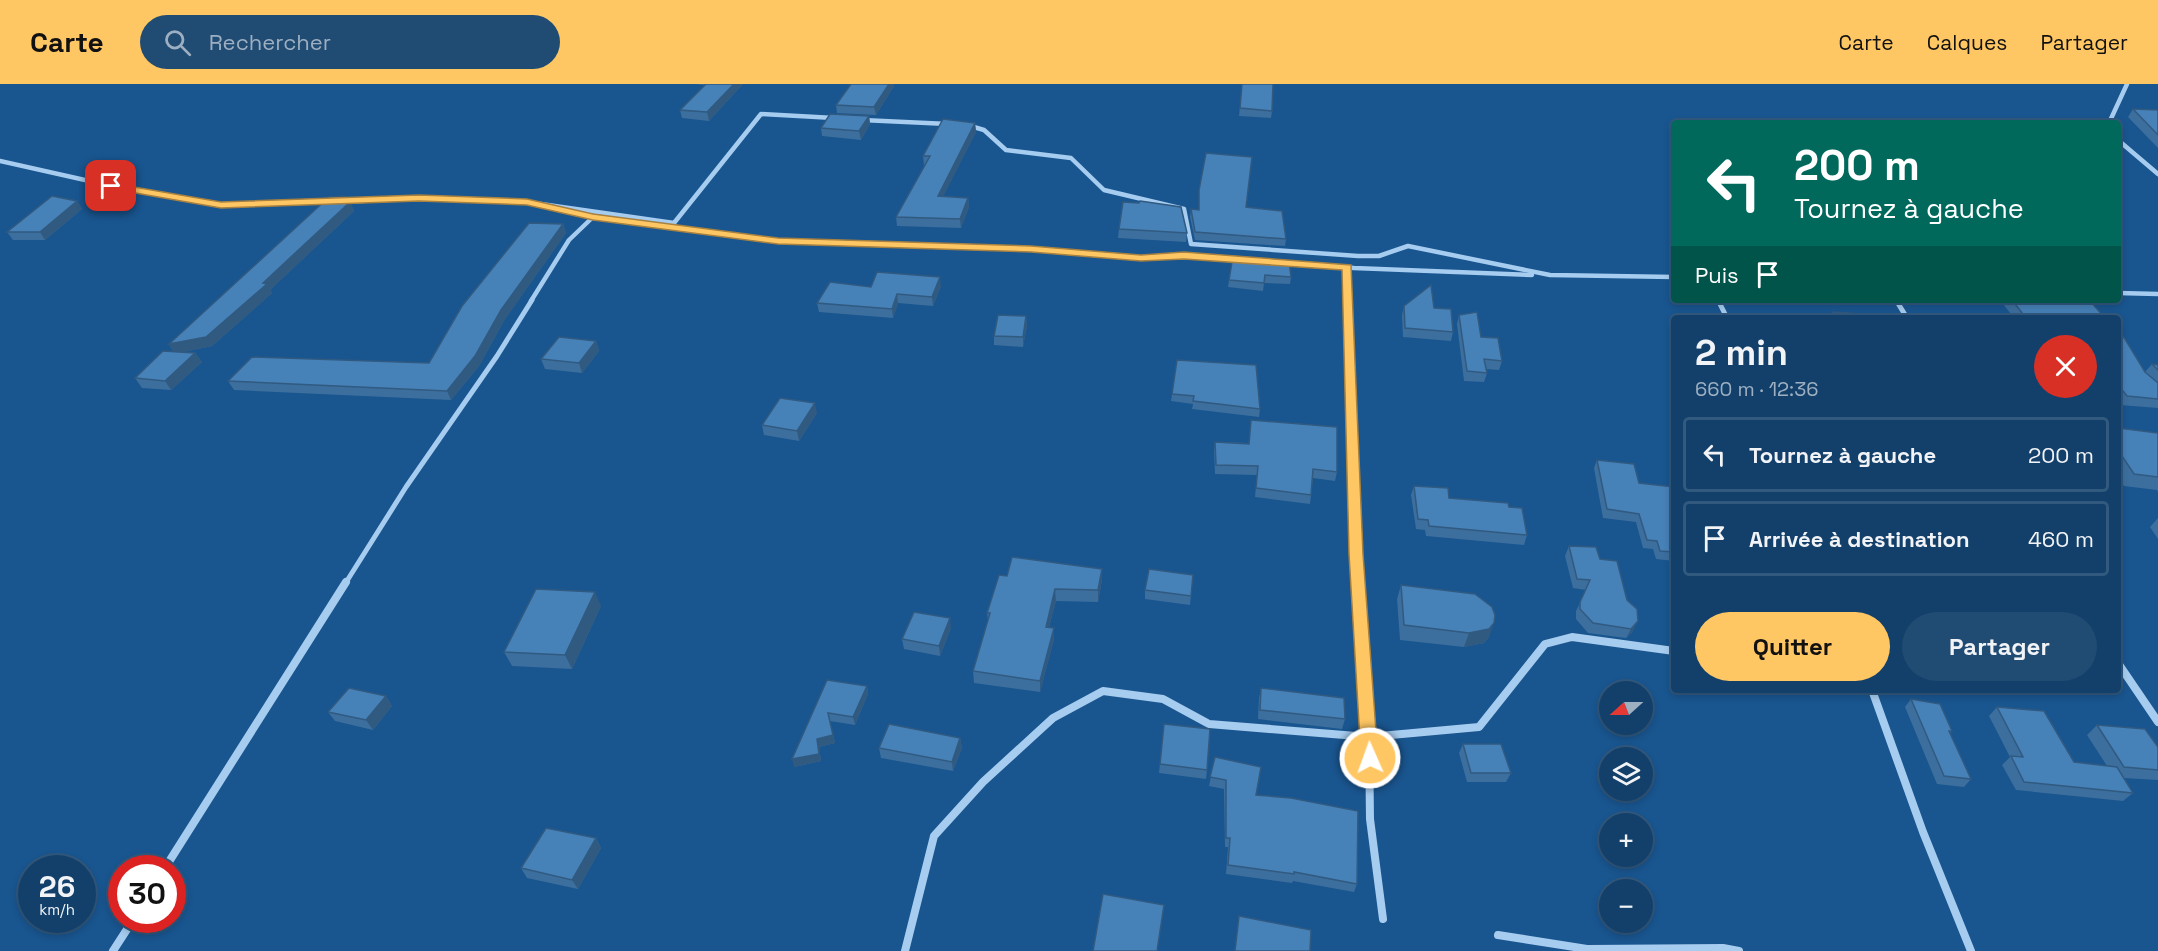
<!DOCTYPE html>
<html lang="fr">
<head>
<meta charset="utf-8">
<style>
  :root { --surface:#13406b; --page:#204b73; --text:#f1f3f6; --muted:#9dafc1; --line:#32597e; --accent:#ffc764 }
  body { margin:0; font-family:"Space Grotesk",sans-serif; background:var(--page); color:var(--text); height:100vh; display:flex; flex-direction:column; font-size:22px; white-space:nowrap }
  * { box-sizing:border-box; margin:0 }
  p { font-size:20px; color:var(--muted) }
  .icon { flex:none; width:33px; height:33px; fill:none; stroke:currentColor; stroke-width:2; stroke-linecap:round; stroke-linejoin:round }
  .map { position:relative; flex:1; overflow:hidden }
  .panel { position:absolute; left:1671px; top:231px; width:450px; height:378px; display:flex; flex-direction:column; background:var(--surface); border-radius:6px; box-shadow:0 3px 9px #0003,0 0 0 2px var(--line) }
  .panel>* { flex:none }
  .hud { position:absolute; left:1671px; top:36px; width:450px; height:183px; border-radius:6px; box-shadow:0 3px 9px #0003,0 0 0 2px var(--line); background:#00695c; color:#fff; overflow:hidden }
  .needle { width:39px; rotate:249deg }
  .tools { position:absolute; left:1599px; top:597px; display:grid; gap:12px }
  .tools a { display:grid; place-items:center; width:54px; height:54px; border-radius:50%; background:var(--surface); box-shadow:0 3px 9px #0003,0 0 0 2px var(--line); font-size:30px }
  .speed { position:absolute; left:18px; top:771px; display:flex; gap:12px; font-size:30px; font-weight:700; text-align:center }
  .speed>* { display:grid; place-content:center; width:78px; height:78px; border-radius:50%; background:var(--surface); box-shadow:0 3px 9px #0003,0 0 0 2px var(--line); line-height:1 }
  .speed small { font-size:15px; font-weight:400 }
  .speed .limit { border:9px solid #d22; background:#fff; color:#111 }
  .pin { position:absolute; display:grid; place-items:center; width:51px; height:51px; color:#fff; margin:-26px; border-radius:12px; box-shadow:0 3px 9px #0006 }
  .me { position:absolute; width:66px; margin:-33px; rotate:358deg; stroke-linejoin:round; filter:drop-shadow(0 0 4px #0008) }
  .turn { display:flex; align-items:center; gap:21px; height:126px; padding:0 24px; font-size:27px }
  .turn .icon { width:78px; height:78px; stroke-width:2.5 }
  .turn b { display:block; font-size:42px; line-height:51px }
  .then { display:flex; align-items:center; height:57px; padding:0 24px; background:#0003; gap:12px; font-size:22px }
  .round { display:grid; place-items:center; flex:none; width:63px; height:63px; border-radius:32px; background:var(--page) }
  .headline { display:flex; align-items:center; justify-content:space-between; height:102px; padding:0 24px }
  h1 { font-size:36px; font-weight:800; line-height:45px }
  .cta { display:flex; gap:12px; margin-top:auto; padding:12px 24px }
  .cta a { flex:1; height:69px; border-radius:36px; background:var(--accent); color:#111; font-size:24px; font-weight:800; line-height:69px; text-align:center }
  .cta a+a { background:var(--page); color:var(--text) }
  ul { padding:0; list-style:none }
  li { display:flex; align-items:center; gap:18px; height:75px; margin:0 12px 9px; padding:0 12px; border:3px solid var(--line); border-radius:6px }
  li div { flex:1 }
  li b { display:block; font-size:22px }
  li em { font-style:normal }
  header { display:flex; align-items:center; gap:36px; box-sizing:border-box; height:84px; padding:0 30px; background:var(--accent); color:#111 }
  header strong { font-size:28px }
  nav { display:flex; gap:33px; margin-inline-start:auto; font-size:21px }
  .search { width:420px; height:54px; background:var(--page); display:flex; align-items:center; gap:15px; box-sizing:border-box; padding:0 21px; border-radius:33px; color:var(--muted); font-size:22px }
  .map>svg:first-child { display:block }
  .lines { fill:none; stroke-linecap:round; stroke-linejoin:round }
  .street-far2 { stroke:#a6ccef; stroke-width:4.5 }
  .street-far1 { stroke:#a6ccef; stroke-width:5 }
  .street { stroke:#a6ccef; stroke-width:8 }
  .wall { fill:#3c6f9e }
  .shaded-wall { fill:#315a81 }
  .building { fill:#4681b8; stroke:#315a81; stroke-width:1.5 }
  .route { fill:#ffc764; stroke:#a68141; stroke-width:1.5 }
</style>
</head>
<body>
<header>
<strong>Carte</strong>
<div class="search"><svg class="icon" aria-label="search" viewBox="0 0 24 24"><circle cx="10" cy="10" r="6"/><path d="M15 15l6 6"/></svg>Rechercher</div>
<nav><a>Carte</a><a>Calques</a><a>Partager</a></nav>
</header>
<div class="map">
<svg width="2158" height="867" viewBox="0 0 2158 867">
  <rect width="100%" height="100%" fill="#19558f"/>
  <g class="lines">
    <g class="street-far2">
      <polyline points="862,36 948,40"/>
      <polyline points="2109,39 2127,0"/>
      <polyline points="967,41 984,46 1006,66 1071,74 1104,106 1184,125 1191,160 1358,172 1379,172 1408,162 1550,191 1674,193"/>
      <polyline points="2118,56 2158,90"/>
      <polyline points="0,77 125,105 221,121 330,118"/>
      <polyline points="343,118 419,114 527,118 674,139 761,30 834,34"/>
      <polyline points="593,133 778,157 1031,165 1141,174 1184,171 1238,175"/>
      <polyline points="1281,178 1354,184 1532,191"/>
      <polyline points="1347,183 1348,217"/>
      <polyline points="2118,209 2158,210"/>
      <polyline points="531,217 569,156 593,133 569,127"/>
    </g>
    <g class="street-far1">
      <polyline points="1348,216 1358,500"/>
      <polyline points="1718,216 1727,234"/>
      <polyline points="1896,216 1907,234"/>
      <polyline points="345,500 406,403 497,272 532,216"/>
    </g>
    <g class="street">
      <polyline points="1358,498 1369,653 1370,735 1383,835"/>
      <polyline points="2118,579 2158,638"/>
      <polyline points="1872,606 1923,748 1971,867"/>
      <polyline points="165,784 346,498"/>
      <polyline points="1498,851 1587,865 1723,864 1739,867"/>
      <polyline points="113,867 133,836"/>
      <polyline points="905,867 934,752 983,698 1053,634 1103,607 1163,615 1209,640 1369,653 1479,643 1545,560 1572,553 1674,567"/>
    </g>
  </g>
  <g class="wall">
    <polygon points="695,0 743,0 709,37 682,34 680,26 706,1"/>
    <polygon points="1242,0 1272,27 1271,34 1239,32"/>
    <polygon points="894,2 876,31 837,29 836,21"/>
    <polygon points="2133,25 2158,26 2158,64 2128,33"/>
    <polygon points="869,32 870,40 861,56 822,52 821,44"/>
    <polygon points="975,39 976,48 943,112 968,114 969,123 961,144 897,142 896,133 925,81 924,81 923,72"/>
    <polygon points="1199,106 1246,123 1286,155 1285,162 1195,156 1190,133 1191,125 1199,126"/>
    <polygon points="77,117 82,125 45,156 13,156 7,148"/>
    <polygon points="350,118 354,127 270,206 272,209 212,262 183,268 195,269 202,278 171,306 142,304 135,294 173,267 169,260"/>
    <polygon points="1139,119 1187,149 1186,158 1118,154 1119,145"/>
    <polygon points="563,140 566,149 505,235 479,282 451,316 234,306 228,297 429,279"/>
    <polygon points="1233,172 1291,193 1290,200 1264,199 1263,207 1228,203"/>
    <polygon points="941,202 933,222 898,219 893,234 819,228 817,219 871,203"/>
    <polygon points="2000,216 2048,216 2105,234 2014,234"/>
    <polygon points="1404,222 1434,224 1453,248 1451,257 1403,253 1402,231"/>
    <polygon points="1833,228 1880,234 1830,234"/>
    <polygon points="1459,231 1502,277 1499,286 1486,285 1487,289 1484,298 1464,297 1457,240"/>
    <polygon points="1026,232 1027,242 1023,263 994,261 994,252"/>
    <polygon points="2118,247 2145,288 2152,280 2158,281 2158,324 2120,321 2118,318"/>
    <polygon points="596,257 599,267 582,289 545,285 541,275"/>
    <polygon points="1177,276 1260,325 1259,333 1192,325 1193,320 1171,317"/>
    <polygon points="817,329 799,357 764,351 762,341"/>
    <polygon points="1251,336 1337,388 1335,397 1313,394 1310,420 1255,413 1257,391 1215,390 1214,367 1215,358 1249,359"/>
    <polygon points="2118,344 2158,349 2158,408 2157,406 2124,402 2118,393"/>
    <polygon points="1597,376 1639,399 1674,403 1674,477 1656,475 1653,465 1643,464 1636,438 1603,434 1594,384"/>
    <polygon points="1414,402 1449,414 1509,423 1527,451 1524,461 1426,452 1425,446 1416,445 1411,411"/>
    <polygon points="2158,434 2158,455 2150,443"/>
    <polygon points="1569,462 1600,475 1633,547 1626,554 1588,549 1576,535 1576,527 1586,506 1573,504 1565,472"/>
    <polygon points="1102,485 1102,496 1098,518 1056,517 1049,543 1054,555 1040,608 974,599 973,587 988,537 987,529 1007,492"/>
    <polygon points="1193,491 1190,521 1145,515 1145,506"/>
    <polygon points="1401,501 1489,553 1484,559 1464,563 1400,556 1397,515"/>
    <polygon points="601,522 572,585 512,582 504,568"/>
    <polygon points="951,544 940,572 904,565 902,555"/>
    <polygon points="827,596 867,602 868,610 855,641 830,637 835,659 819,663 821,677 794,683"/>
    <polygon points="1261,604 1345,635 1342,645 1258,635 1259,614"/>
    <polygon points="386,612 392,622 373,646 335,637 328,628"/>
    <polygon points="1911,615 1952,647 1950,649 1971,695 1964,703 1937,700 1905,623"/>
    <polygon points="1997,623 2074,678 2107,682 2087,651 2097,641 2158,663 2158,696 2123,694 2133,709 2123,717 2016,706 2002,681 2010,673 1989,632"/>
    <polygon points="1164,640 1207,686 1206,695 1159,689"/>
    <polygon points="960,654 962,664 953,687 881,674 879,664"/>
    <polygon points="1463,660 1511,689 1506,698 1467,698 1459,669"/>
    <polygon points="1215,673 1357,800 1354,808 1293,797 1292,799 1226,790 1228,763 1225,763 1224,705 1209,702"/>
    <polygon points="596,754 601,764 578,805 527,794 521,784"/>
  </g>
  <g class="shaded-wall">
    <polygon points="734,0 743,0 709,37 707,28"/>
    <polygon points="889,0 894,0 894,2 876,31 874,23"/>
    <polygon points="869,32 870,40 861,56 859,47"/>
    <polygon points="975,39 976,48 939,121 938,112"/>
    <polygon points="968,114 969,123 961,144 960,135"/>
    <polygon points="77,117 82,125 45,156 40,148"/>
    <polygon points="350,118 354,127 270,206 272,209 212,262 175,270 169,260 263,199"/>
    <polygon points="563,140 566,149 505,235 479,282 451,316 447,307 501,226"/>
    <polygon points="940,193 941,202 933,222 932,213"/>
    <polygon points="897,210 898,219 893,234 892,225"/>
    <polygon points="1026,232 1027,242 1023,263 1023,253"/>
    <polygon points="596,257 599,267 582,289 579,279"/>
    <polygon points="195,269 202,278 171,306 165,297"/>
    <polygon points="815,319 817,329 799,357 797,347"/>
    <polygon points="1102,485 1102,496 1098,518 1098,506"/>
    <polygon points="1055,505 1056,517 1046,554 1046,543"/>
    <polygon points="595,508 601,522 572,585 565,571"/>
    <polygon points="950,534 951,544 940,572 939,562"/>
    <polygon points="1638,537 1633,547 1626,554 1631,545"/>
    <polygon points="1494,539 1489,553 1484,559 1464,563 1469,549"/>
    <polygon points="1054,544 1054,555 1040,608 1040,597"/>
    <polygon points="867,602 868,610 855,641 853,633"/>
    <polygon points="386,612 392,622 373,646 366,636"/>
    <polygon points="828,629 835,659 819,663 821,677 794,683 792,675"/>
    <polygon points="960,654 962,664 953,687 952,678"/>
    <polygon points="596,754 601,764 578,805 572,796"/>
  </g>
  <g class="building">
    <polygon points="706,0 734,0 707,28 680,26"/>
    <polygon points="851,0 889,0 874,23 836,21"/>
    <polygon points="1242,0 1273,0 1272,27 1240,24"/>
    <polygon points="2133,25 2158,26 2158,51"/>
    <polygon points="830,30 869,32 859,47 821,44"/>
    <polygon points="943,35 975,39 938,112 968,114 960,135 896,133 930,72 923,72"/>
    <polygon points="1206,69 1252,73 1246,123 1282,127 1286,155 1195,148 1191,125 1199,126 1199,106"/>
    <polygon points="52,112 77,117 40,148 7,148"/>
    <polygon points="344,112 350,118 263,199 267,200 206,253 169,260 329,113"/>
    <polygon points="1140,117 1181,123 1187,149 1119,145 1123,118 1139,119"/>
    <polygon points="529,139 563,140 501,226 475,272 447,307 228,297 252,273 429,279 462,222"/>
    <polygon points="1233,172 1289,176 1291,193 1265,191 1264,199 1229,196"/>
    <polygon points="877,188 940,193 932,213 897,210 892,225 817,219 830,198 871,203"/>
    <polygon points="1431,201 1434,224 1451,225 1453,248 1405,244 1404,222"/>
    <polygon points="2012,216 2048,216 2091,218 2105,234 2026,234"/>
    <polygon points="1477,228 1481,253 1498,254 1502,277 1484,275 1487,289 1467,287 1459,231"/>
    <polygon points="1833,228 1878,231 1880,234 1835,234"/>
    <polygon points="998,231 1026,232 1023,253 994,252"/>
    <polygon points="2118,247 2125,255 2145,288 2158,299 2158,315 2127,312 2123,307 2118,306"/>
    <polygon points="559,253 596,257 579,279 541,275"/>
    <polygon points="163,267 195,269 165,297 135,294"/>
    <polygon points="1177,276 1256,281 1260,325 1193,317 1194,312 1172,310"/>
    <polygon points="2152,280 2158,281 2158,286"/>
    <polygon points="780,314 815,319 797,347 762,341"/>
    <polygon points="1251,336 1337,343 1337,388 1313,385 1311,411 1256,404 1258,382 1216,381 1215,358 1249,360"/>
    <polygon points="2118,344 2158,349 2158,393 2134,390 2118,366"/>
    <polygon points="1597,376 1634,380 1639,399 1674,403 1674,468 1660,467 1657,457 1647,456 1639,430 1607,425"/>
    <polygon points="1414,402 1448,404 1449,414 1508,419 1509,423 1522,424 1527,451 1429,442 1428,436 1418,435"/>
    <polygon points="1569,462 1596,463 1600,475 1617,477 1627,516 1637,525 1638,537 1631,545 1593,539 1580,525 1580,518 1590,496 1577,495"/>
    <polygon points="1012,473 1102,485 1098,506 1055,505 1046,543 1054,544 1040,597 973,587 990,529 987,529 999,491 1007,492"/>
    <polygon points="1149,485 1193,491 1191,512 1145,506"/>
    <polygon points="1401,501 1475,510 1492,523 1495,531 1494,539 1489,545 1469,549 1404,541"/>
    <polygon points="536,505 595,508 565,571 504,568"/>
    <polygon points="914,528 950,534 939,562 902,555"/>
    <polygon points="827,596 867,602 853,633 828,629 833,651 817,655 819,670 792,675"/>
    <polygon points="349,604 386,612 366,636 328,628"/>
    <polygon points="1261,604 1344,614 1345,635 1260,626"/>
    <polygon points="1911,615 1940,620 1952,647 1949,647 1971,695 1944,692"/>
    <polygon points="1997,623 2044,627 2074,678 2117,683 2133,709 2024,698 2011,672 2023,673"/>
    <polygon points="889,640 960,654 952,678 879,664"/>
    <polygon points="1164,640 1210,645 1207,686 1160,680"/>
    <polygon points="2097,641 2145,645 2158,663 2158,686 2124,683"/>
    <polygon points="1463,660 1501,660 1511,689 1471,689"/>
    <polygon points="1215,673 1261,683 1256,711 1291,714 1358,727 1357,800 1294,788 1294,790 1228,781 1230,754 1226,754 1226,696 1210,693"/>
    <polygon points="546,744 596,754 572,796 521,784"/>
    <polygon points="1103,810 1164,821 1157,867 1093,867"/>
    <polygon points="1239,832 1311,846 1310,867 1235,867"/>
  </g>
  <polygon class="route" points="111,99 221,118 419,111 527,115 593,130 778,154 1031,162 1141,171 1184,168 1351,181 1363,470 1378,674 1375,678 1370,680 1364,678 1361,674 1349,470 1342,186 1184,175 1141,177 1031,168 778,160 593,136 527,121 419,117 221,124 107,104 106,102"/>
</svg>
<div class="tools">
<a><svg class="needle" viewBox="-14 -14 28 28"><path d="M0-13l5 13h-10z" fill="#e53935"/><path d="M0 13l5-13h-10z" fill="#9dafc1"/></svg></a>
<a><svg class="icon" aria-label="layers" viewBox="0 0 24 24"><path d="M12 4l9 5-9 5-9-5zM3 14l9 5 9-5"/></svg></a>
<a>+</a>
<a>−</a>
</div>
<div class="speed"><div>26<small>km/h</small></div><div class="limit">30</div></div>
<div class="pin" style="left:111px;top:102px;background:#d93025"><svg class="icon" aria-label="arrive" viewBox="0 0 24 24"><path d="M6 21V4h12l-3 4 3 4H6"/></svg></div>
<svg class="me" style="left:1370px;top:674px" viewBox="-20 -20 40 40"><circle r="17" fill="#ffc764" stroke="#fff" stroke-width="3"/><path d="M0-11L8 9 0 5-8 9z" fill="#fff"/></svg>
<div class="hud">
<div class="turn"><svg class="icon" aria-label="left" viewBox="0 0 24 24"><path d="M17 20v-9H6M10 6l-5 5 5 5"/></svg><div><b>200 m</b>Tournez à gauche</div></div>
<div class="then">Puis<svg class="icon" aria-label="arrive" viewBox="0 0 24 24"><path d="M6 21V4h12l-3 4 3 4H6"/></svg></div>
</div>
<section class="panel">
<div class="headline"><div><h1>2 min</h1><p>660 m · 12:36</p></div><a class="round" style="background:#d93025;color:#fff"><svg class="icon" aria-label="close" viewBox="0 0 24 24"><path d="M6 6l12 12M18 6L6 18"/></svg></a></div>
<ul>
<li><svg class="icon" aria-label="left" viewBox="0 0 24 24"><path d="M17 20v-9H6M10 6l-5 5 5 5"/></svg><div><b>Tournez à gauche</b></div><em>200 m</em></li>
<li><svg class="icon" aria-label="arrive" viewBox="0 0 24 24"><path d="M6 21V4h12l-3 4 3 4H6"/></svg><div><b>Arrivée à destination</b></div><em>460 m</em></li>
</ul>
<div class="cta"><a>Quitter</a><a>Partager</a></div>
</section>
</div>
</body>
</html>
